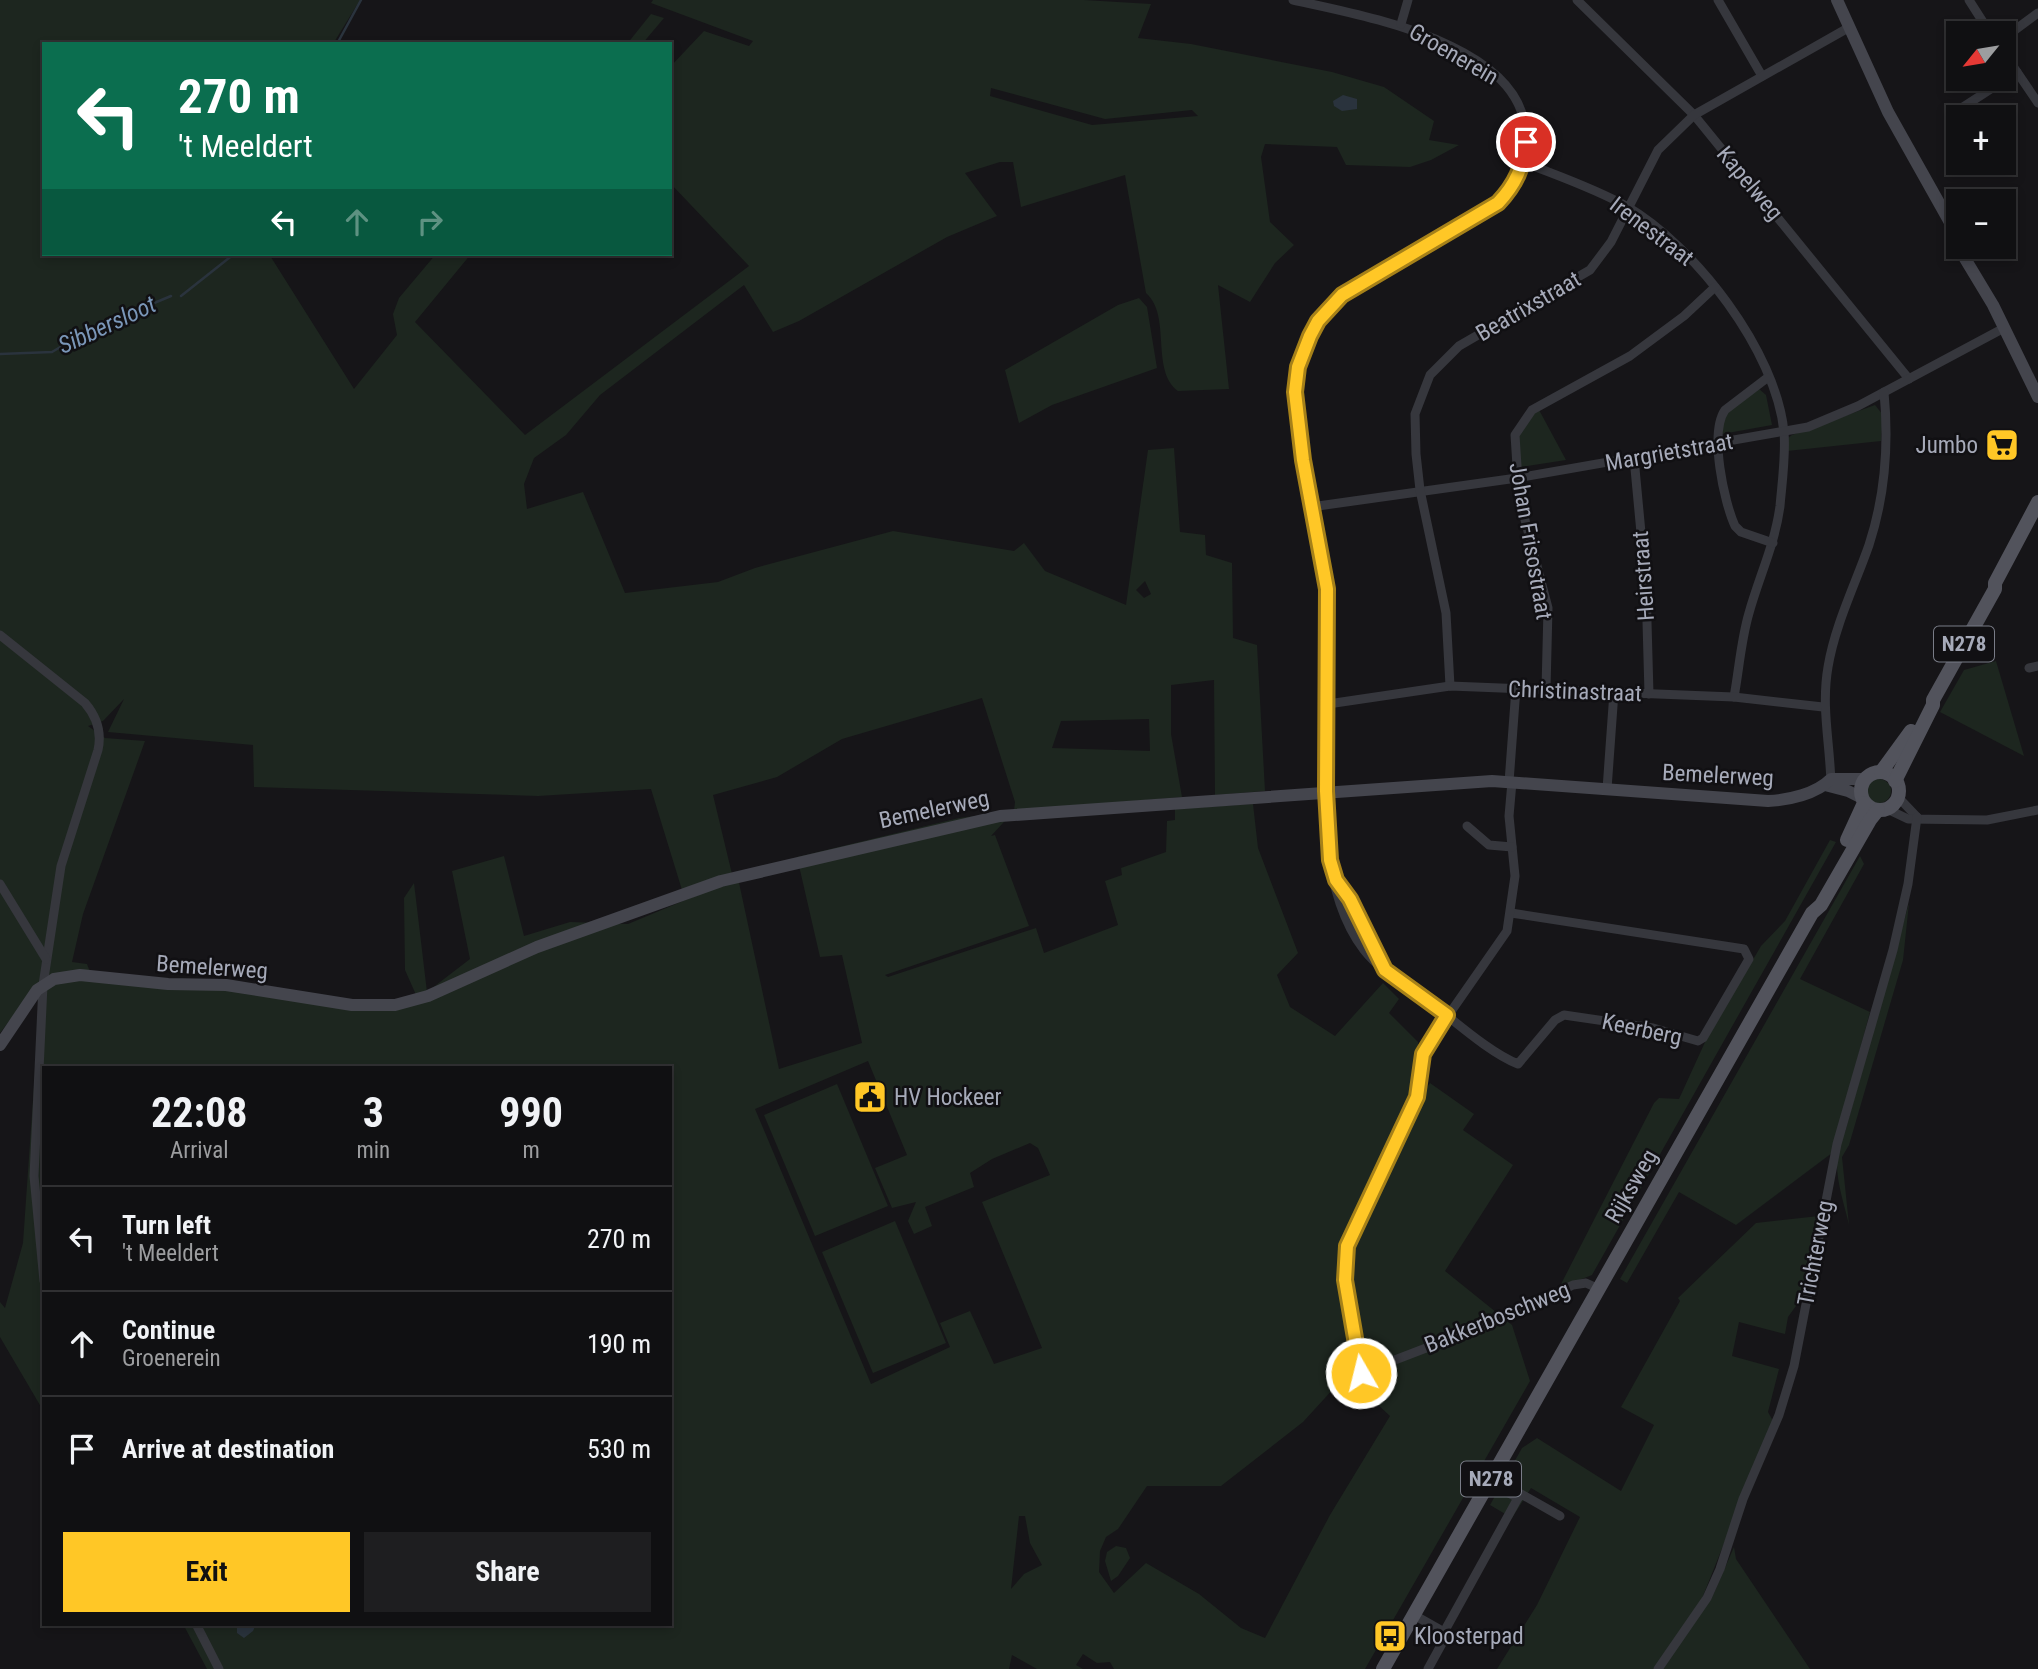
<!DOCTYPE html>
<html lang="en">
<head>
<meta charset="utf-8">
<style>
  :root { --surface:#101012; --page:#1e1e20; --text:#f1f3f6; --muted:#9c9d9f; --line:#303032; --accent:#ffc726 }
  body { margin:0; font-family:"Roboto Condensed",sans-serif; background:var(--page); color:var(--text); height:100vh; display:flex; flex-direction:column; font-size:26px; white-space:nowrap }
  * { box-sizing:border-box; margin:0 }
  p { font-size:23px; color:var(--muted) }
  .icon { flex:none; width:38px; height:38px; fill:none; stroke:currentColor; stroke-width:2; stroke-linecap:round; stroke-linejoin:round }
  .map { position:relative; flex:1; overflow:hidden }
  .panel { position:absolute; left:42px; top:1066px; width:630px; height:560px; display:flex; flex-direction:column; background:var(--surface); border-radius:0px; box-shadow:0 4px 10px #0003,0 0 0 2px var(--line) }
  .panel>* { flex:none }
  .banner { position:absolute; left:42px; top:42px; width:630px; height:214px; border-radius:0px; box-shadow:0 4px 10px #0003,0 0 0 2px var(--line); background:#0b6e4f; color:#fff; overflow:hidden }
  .needle { width:46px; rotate:240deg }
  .controls { position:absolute; left:1946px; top:21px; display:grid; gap:14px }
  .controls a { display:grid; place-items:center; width:70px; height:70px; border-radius:0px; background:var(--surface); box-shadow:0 4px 10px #0003,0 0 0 2px var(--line); font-size:35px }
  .pin { position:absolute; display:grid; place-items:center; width:60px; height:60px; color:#fff; margin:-30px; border:4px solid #fff; border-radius:50%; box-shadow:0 2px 7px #0007 }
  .me { position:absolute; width:77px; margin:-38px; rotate:352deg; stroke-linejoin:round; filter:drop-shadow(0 0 5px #0008) }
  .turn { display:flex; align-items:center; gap:24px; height:147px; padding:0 21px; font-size:32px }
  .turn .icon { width:91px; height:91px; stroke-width:2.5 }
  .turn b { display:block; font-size:49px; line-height:60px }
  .lanes { display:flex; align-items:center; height:66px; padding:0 21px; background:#0003; justify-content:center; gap:35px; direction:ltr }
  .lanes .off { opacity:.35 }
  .eta { display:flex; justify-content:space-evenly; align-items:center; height:119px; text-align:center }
  .eta b { font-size:42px; font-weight:700; line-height:49px }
  .primary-button { display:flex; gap:14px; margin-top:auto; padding:14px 21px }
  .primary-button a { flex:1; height:80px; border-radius:0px; background:var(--accent); color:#111; font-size:28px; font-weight:700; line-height:80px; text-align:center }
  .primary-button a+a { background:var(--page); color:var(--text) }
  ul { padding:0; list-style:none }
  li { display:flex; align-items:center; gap:21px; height:105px; padding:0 21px; border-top:2px solid var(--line) }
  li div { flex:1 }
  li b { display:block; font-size:26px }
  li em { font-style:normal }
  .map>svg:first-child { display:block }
  .green { fill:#1d261f; fill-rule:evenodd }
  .water { fill:#2a333d }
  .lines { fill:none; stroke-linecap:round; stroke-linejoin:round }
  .stream { stroke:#2a333d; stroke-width:2.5 }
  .street { stroke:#36373d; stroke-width:9 }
  .secondary { stroke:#44454d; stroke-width:12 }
  .primary { stroke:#52535c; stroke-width:14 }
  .route-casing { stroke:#a68119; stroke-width:18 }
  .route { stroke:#ffc726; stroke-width:12 }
  .labels { text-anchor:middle; stroke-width:5; stroke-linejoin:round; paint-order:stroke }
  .shield { fill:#111013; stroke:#797c87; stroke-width:2 }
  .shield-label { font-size:21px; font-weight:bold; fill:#a6aab9 }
  .street-label { font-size:23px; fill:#a6aab9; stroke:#111013 }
  .poi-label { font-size:23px; fill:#a6aab9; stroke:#111013; text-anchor:start }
  .water-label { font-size:24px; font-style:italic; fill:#7a96b8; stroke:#111013 }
</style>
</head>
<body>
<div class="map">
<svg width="2038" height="1669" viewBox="0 0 2038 1669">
  <rect width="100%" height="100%" fill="#161518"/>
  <g class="green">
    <path d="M0,0H360L333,44H44V254H269L354,389L397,335L393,314L399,298L436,254H471L415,322L525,435L749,266L670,183V67L704,31L749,46L753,41L651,3L653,0H1084L1151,4L1138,38L1191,44L1332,72L1384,87L1434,121L1429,140L1459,145L1431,160L1410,167L1346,165L1337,147L1265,144L1261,157L1270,222L1294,245L1275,263L1250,302L1218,285L1229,389L1178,391C1150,370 1172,316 1146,293L1125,175L1021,207L1013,162H1000L965,173L997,216L947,237L799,321L773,332L744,285L600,395L566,435L534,458L524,484L527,509L583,492L625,593L718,582L755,568L893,531L1014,551L1024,543L1045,571L1126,605L1148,450L1174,448L1180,532L1205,535L1206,555L1232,563L1233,638L1257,645L1265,791L1215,795L1214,680L1171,685V734L1182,797L1014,811L991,836L995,835L1029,926L885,975L888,977L1036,928L1044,953L1118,925L1105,881L1122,875L1121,868L1166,852L1167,821L1175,820V809L1253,804L1258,848L1298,953L1277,975L1290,1007L1335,1036L1383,983L1399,999L1389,1013L1418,1042L1422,1094L1430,1083L1474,1114L1463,1130L1513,1165L1445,1271L1512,1325L1530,1381L1365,1669H1114L1110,1662L1097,1663L1083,1654L1076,1665L1083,1669H1037L1012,1655L1009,1669H207L183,1624H670V1068H44V1412L0,1337V1302L5,1308L23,1243L41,985L32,992L0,1033ZM991,88L1105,119L1192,110L1198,116L1092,125L990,96ZM1145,581L1151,594L1144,598L1136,590ZM982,698L1015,802L1014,811L959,818L797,857L820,957L842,955L862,1043L779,1069L738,878L628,924L570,922L524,936L504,856L452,871L470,959L427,992L414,883L404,898L405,970L417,997L366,1004L90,972L87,964L72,962L83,914L145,741L105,738L88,726L103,721L124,699L108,732L253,745L254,787L538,796L651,789L682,890L732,874L713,795L777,777L842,739ZM1149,719L1150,751L1052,748L1061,721ZM868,1061L907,1155L875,1168L892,1208L916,1202L908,1221L914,1234L932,1226L925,1207L974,1187L970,1173L992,1159L1030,1143L1038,1148L1050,1175L982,1202L1042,1348L994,1364L970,1311L940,1323L950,1347L871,1384L755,1109ZM1346,1375L1390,1416L1330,1515L1265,1638L1241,1628L1199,1594L1146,1563L1114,1593L1099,1572L1100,1551L1106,1537L1118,1529L1147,1486H1221L1303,1422ZM1019,1516H1025L1030,1543L1042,1565L1024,1574L1011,1589Z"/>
    <polygon points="651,14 664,18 642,44 627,44"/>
    <polygon points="1139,298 1147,307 1157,368 1052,405 1019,423 1005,370 1118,305"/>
    <polygon points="1759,389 1766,395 1772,425 1722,434 1723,415"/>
    <polygon points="1875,405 1883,415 1881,441 1787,451 1788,438 1792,435"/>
    <polygon points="1538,408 1566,460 1521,467 1517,438"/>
    <polygon points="1996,661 2024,756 1940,712 1964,670"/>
    <circle cx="1879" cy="791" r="12"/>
    <polygon points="1830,840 1836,842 1592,1275 1559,1288 1654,1103 1659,1098 1679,1099 1706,1040 1761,946 1785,921"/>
    <polygon points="1860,856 1864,864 1800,979 1870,1012 1832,1153 1736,1225 1679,1192 1627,1283 1620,1279"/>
    <path d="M1909,903L1903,960L1849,1145L1842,1157L1849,1225C1842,1194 1828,1161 1845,1132Z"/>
    <polygon points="837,1084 888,1206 815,1236 764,1115"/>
    <polygon points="1819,1216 1801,1299 1788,1317 1785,1334 1739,1322 1732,1356 1779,1369 1768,1412 1773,1421 1699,1606 1658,1669 1497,1669 1537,1605 1580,1517 1531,1488 1512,1518 1490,1505 1522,1448 1537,1438 1621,1491 1654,1425 1621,1407 1680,1301 1678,1298 1756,1223"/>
    <polygon points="895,1221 946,1343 873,1373 822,1252"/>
    <polygon points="1116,1546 1126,1548 1130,1558 1118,1576 1111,1581 1105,1561 1107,1552"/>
    <polygon points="1734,1547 1736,1559 1810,1669 1662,1669 1714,1593"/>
  </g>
  <g class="water">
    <polygon points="1343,95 1357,99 1357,109 1342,111 1334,106 1333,101"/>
    <polygon points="237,1624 256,1624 253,1631 244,1638 237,1633"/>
  </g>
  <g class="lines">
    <g class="stream">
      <polyline points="337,44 361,0"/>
      <polyline points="181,296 234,254"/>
      <polyline points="0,354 52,352 87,331 171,296"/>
    </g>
    <g class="street">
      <path d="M1293,0C1364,16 1536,45 1525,145C1523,167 1516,186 1499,202C1487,213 1471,220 1457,228C1399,261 1326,287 1302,355C1280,419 1318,521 1327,587C1341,693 1296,861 1364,950C1381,972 1409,987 1431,1003C1456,1022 1490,1053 1518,1064L1555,1020L1564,1015L1653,1028L1698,1041L1703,1038L1749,959L1744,949L1511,913"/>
      <polyline points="1577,0 1694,115 1909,379"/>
      <polyline points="1718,0 1762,76"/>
      <polyline points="1969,0 1990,33"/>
      <polyline points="1401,24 1408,0"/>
      <polyline points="2004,38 2038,13"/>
      <polyline points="2004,53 2038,103"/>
      <polyline points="1959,117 1963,107 2017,72"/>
      <path d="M1523,162C1558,176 1594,188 1626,206C1695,246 1776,351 1784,432C1786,455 1782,483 1780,506C1775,544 1759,577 1749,613C1741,640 1739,670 1734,697"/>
      <path d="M1767,378L1725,410C1709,433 1724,502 1735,526L1741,532L1773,543"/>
      <polyline points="1634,458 1646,586 1649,694"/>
      <polyline points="1311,507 1517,478 1808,427 1858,406 2004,328"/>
      <path d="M0,635L85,703C97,717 102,732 98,750L61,866L43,985L34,1176L44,1281"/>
      <polyline points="2029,668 2038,666"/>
      <polyline points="1450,686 1446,613 1420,490 1416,454 1415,414 1430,375 1459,346 1590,270 1611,242 1658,150 1694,115 1848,28"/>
      <polyline points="1546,689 1548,608 1519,497 1515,435 1532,410 1630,356 1684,316 1715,287"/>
      <polyline points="1328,704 1450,686 1734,697 1823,707"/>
      <polyline points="1509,782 1516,688"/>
      <polyline points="1512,782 1509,816 1515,876 1507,931 1427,1046 1417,1097 1347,1246 1345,1280 1361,1373 1512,1315 1573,1285 1586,1283 1599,1289"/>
      <path d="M1831,784C1830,743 1821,707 1828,667C1835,625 1855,585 1869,545C1885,496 1889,444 1884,392"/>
      <polyline points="1607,789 1614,692"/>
      <polyline points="1898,797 1917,817"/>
      <polyline points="1887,809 1908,819 1987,820 2038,810"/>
      <polyline points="1467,826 1489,845 1512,847"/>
      <polyline points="1337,882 1350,899 1383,965"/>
      <polyline points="0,884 46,959"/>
      <polyline points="1518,1498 1521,1494 1560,1516"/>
      <polyline points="1414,1615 1444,1632"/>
      <polyline points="196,1624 219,1669"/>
      <polyline points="1428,1669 1445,1638 1444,1632 1518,1498 1489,1482"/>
      <polyline points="1658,1669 1707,1598 1720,1569 1743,1499 1779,1415 1794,1366 1837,1144 1893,950 1908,884 1917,817"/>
    </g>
    <g class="secondary">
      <polyline points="1837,0 1888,112 1952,226 1952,237 1993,305 2038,397"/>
      <polyline points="1825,785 1848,791 1862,798"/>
      <path d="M0,1045L37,990L54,979L80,975L168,984L226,985L352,1005H395L428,996L537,947L721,881L1000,816L1492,781L1768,801C1789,800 1816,794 1831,779H1865"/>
    </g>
    <g class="primary">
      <circle cx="1880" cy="791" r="19"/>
      <polyline points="1881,772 1911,731"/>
      <polyline points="1895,781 1933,705 1933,700 1995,589 1995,583 2038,502"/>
      <polyline points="1847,840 1864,803"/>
      <polyline points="1383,1669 1812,913 1821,905 1870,820 1878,810"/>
    </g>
  </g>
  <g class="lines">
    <defs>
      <path id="route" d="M1361,1373L1345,1280L1347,1246L1417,1097L1423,1054L1447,1015L1385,970L1350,899L1336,880L1330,860L1326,791L1327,589L1303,460L1295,392L1298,367L1310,336L1318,321L1342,295L1498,203C1516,184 1523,167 1526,142"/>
    </defs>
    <use href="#route" class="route-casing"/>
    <use href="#route" class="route"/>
  </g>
  <defs>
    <symbol id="supermarket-square" viewBox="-11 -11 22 22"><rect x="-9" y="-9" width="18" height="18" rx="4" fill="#ffc726" stroke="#111013"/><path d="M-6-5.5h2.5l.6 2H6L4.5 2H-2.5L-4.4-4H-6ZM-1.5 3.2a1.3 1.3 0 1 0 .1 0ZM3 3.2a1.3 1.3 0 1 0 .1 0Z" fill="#111"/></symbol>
    <symbol id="civic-square" viewBox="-11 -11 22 22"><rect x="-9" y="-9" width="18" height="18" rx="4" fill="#ffc726" stroke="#111013"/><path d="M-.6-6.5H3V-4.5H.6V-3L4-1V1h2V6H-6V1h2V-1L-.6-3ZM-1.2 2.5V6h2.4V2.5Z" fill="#111"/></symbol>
    <symbol id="bus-square" viewBox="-11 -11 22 22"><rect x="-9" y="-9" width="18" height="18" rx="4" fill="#ffc726" stroke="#111013"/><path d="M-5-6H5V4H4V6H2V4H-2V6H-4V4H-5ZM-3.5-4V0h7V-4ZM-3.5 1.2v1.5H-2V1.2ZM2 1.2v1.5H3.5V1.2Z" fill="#111"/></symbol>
  </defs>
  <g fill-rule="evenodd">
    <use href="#supermarket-square" x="1983" y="426" width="38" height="38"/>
    <use href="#civic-square" x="851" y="1078" width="38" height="38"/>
    <use href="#bus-square" x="1371" y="1617" width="38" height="38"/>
  </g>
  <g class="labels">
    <g class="shield">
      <rect x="1934" y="626.5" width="60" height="35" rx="5"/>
      <rect x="1461" y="1461.5" width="60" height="35" rx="5"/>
    </g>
    <g class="shield-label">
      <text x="1964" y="651">N278</text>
      <text x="1491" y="1486">N278</text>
    </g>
    <g class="street-label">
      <text transform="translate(1454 54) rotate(30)" y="8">Groenerein</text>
      <text transform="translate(1750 183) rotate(50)" y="8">Kapelweg</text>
      <text transform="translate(1652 231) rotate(37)" y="8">Irenestraat</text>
      <text transform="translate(1528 306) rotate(-30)" y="8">Beatrixstraat</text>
      <text transform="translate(1669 452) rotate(-10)" y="8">Margrietstraat</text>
      <text transform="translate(1531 541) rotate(80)" y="8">Johan Frisostraat</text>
      <text transform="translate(1643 576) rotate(-94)" y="8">Heirstraat</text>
      <text transform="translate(1575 691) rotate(2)" y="8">Christinastraat</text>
      <text transform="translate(1718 775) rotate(3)" y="8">Bemelerweg</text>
      <text transform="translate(934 809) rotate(-12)" y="8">Bemelerweg</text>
      <text transform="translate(212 967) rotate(4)" y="8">Bemelerweg</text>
      <text transform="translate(1642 1029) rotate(12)" y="8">Keerberg</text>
      <text transform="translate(1631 1186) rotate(-60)" y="8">Rijksweg</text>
      <text transform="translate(1815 1253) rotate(-79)" y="8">Trichterweg</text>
      <text transform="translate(1497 1317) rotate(-22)" y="8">Bakkerboschweg</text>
    </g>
    <g class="poi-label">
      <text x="1978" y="453" text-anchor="end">Jumbo</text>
      <text x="894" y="1105">HV Hockeer</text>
      <text x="1414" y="1644">Kloosterpad</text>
    </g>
    <g class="water-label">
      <text transform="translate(107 325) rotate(-25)" y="8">Sibbersloot</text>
    </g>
  </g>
</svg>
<div class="controls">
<a><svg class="needle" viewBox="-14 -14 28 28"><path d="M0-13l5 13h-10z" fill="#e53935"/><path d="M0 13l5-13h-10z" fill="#9c9d9f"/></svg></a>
<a>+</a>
<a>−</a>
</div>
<div class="pin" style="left:1526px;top:142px;background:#d93025"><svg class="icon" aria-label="arrive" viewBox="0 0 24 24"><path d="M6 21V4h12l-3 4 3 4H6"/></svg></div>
<svg class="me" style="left:1361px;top:1373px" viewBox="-20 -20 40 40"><circle r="17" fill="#ffc726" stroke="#fff" stroke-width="3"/><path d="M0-11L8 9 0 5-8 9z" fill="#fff"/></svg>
<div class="banner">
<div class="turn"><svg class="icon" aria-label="left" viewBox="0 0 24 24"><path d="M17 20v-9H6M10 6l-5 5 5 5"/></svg><div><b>270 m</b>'t Meeldert</div></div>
<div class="lanes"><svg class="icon" aria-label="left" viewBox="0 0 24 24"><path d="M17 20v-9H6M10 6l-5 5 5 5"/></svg><svg class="icon off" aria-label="ahead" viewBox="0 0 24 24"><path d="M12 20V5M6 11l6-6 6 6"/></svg><svg class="icon off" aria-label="right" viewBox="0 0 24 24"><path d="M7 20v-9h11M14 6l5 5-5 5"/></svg></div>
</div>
<section class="panel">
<div class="eta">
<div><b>22:08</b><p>Arrival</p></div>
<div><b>3</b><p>min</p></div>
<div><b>990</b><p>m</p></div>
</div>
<ul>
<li><svg class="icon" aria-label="left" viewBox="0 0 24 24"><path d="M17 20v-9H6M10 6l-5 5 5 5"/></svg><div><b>Turn left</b><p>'t Meeldert</p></div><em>270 m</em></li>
<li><svg class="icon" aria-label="ahead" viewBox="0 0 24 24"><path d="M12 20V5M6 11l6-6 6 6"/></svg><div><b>Continue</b><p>Groenerein</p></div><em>190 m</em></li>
<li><svg class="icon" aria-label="arrive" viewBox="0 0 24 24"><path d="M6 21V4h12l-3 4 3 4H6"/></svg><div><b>Arrive at destination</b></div><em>530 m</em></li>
</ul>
<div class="primary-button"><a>Exit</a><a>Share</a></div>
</section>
</div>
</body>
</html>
